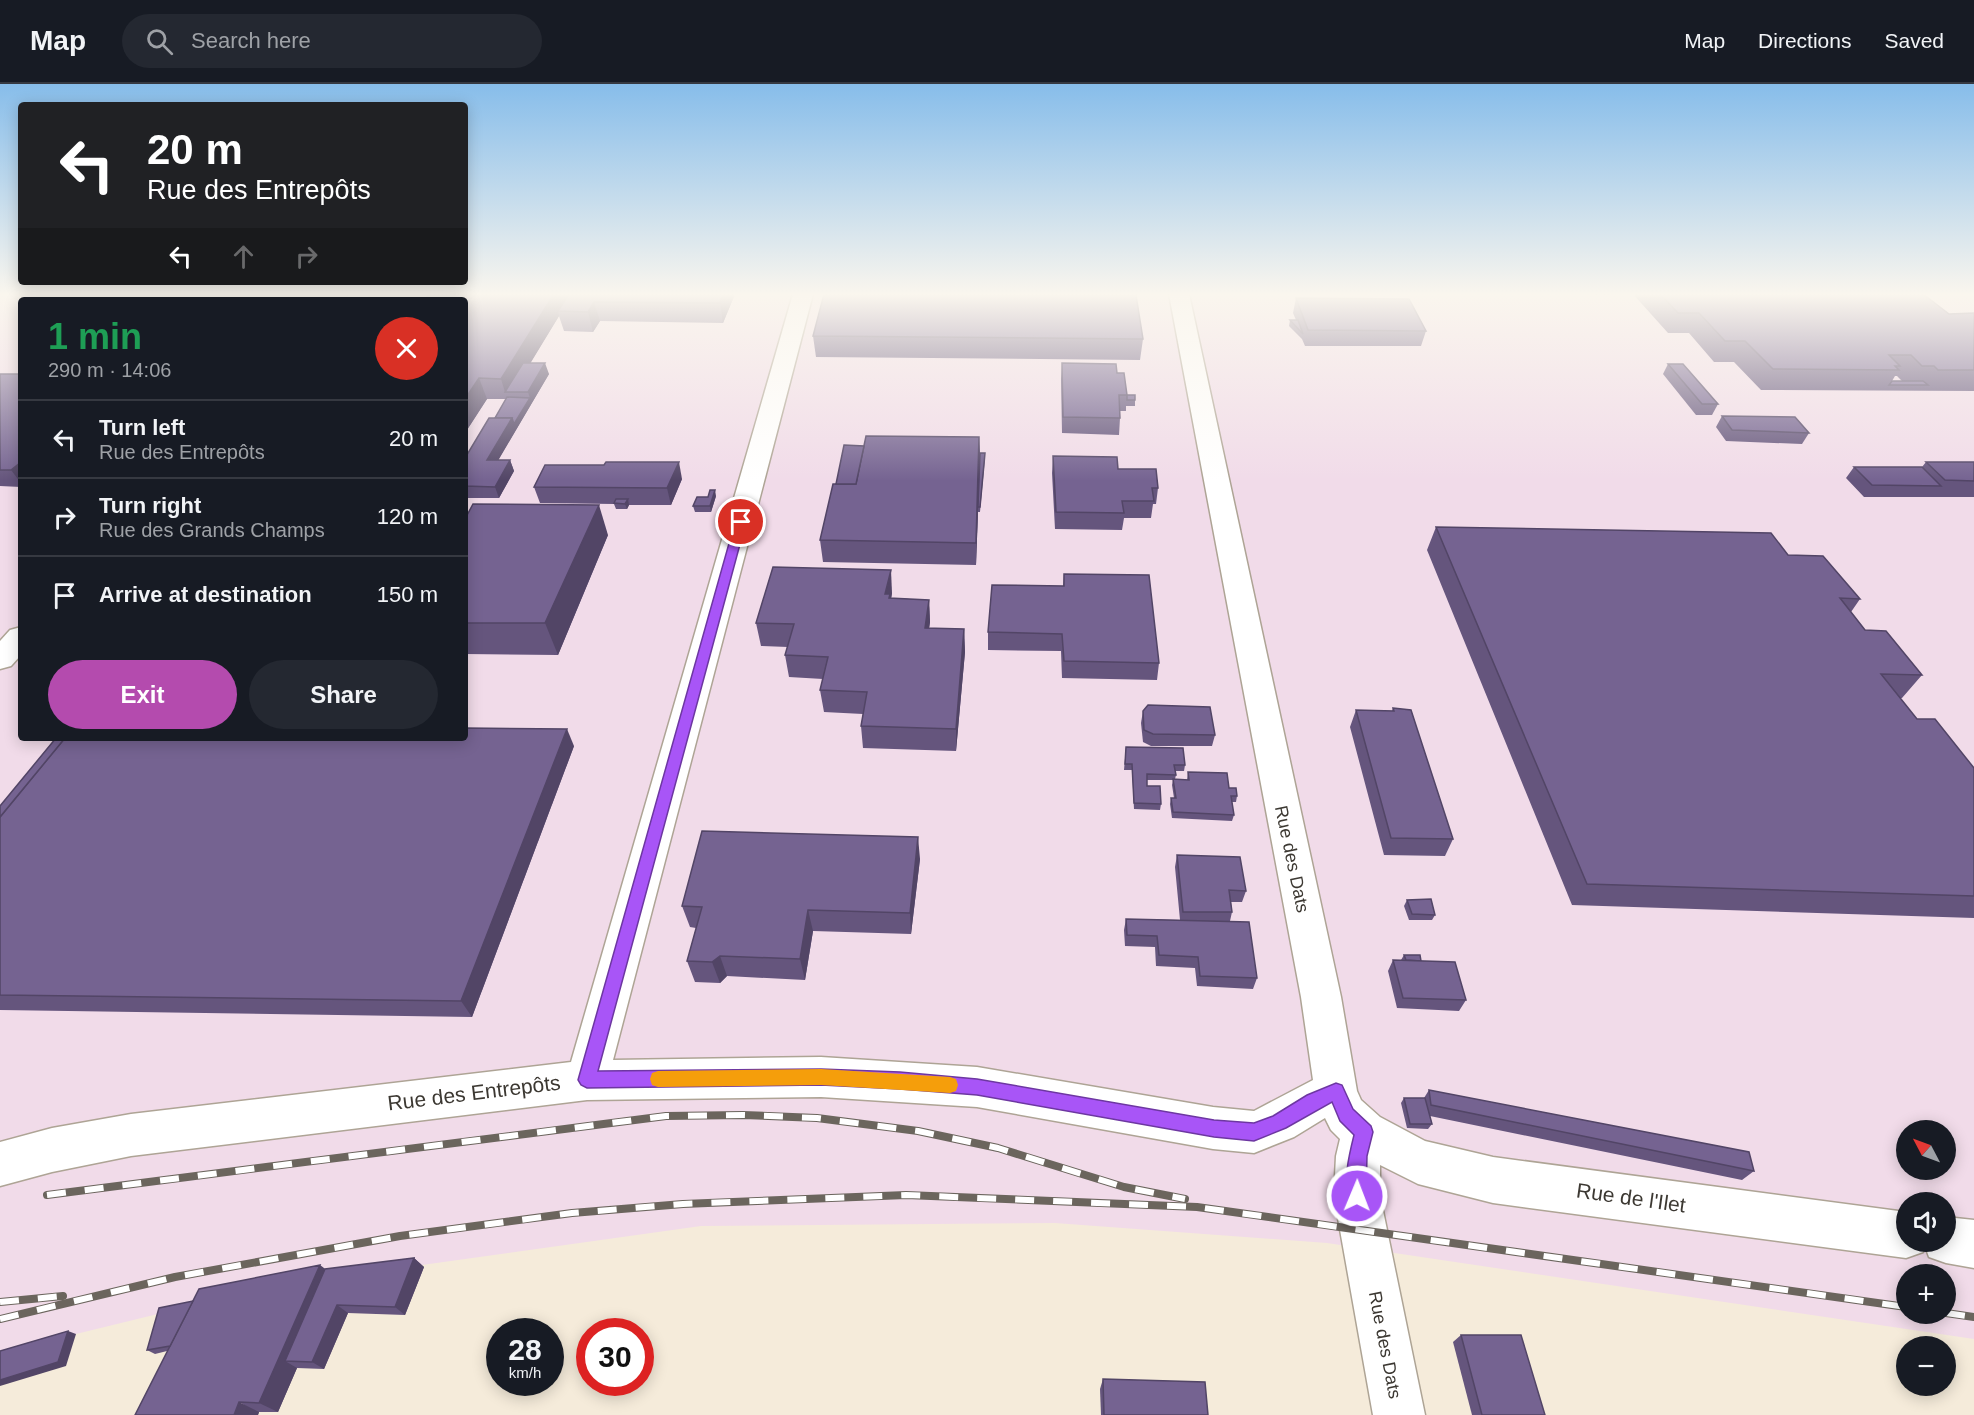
<!DOCTYPE html>
<html lang="en">
<head>
<meta charset="utf-8">
<style>
  :root { --surface:#171b24; --page:#242831; --text:#f1f3f6; --muted:#9ea1a6; --line:#363941; --accent:#b44bae }
  body { margin:0; font-family:Arial,sans-serif; background:var(--page); color:var(--text); height:100vh; display:flex; flex-direction:column; font-size:22px; white-space:nowrap }
  * { box-sizing:border-box; margin:0 }
  p { font-size:20px; color:var(--muted) }
  .icon { flex:none; width:33px; height:33px; fill:none; stroke:currentColor; stroke-width:2; stroke-linecap:round; stroke-linejoin:round }
  .map { position:relative; flex:1; overflow:hidden }
  .sheet { position:absolute; left:18px; top:213px; width:450px; height:444px; display:flex; flex-direction:column; background:var(--surface); border-radius:6px; box-shadow:0 3px 15px #0003 }
  .sheet>* { flex:none }
  .hud { position:absolute; left:18px; top:18px; width:450px; height:183px; border-radius:6px; box-shadow:0 3px 15px #0003; background:#202124; color:#fff; overflow:hidden }
  .needle { width:39px; rotate:311deg }
  .fabs { position:absolute; left:1896px; top:1036px; display:grid; gap:12px }
  .fabs a { display:grid; place-items:center; width:60px; height:60px; border-radius:50%; background:var(--surface); box-shadow:0 3px 15px #0003; font-size:30px }
  .speed { position:absolute; left:486px; top:1234px; display:flex; gap:12px; font-size:30px; font-weight:700; text-align:center }
  .speed>* { display:grid; place-content:center; width:78px; height:78px; border-radius:50%; background:var(--surface); box-shadow:0 3px 15px #0003; line-height:1 }
  .speed small { font-size:15px; font-weight:400 }
  .speed .limit { border:9px solid #d22; background:#fff; color:#111 }
  .pin { position:absolute; display:grid; place-items:center; width:51px; height:51px; color:#fff; margin:-26px; border:3px solid #fff; border-radius:50%; box-shadow:0 2px 6px #0007 }
  .me { position:absolute; width:66px; margin:-33px; rotate:1deg; stroke-linejoin:round; filter:drop-shadow(0 0 4px #0008) }
  .turn { display:flex; align-items:center; gap:21px; height:126px; padding:0 30px; font-size:27px }
  .turn .icon { width:78px; height:78px; stroke-width:2.5 }
  .turn b { display:block; font-size:42px; line-height:51px }
  .lanes { display:flex; align-items:center; height:57px; padding:0 30px; background:#0003; justify-content:center; gap:30px; direction:ltr }
  .lanes .off { opacity:.35 }
  .round { display:grid; place-items:center; flex:none; width:63px; height:63px; border-radius:32px; background:var(--page) }
  .head { display:flex; align-items:center; justify-content:space-between; height:102px; padding:0 30px }
  h1 { font-size:36px; font-weight:700; line-height:45px; color:#1e9e55 }
  .action { display:flex; gap:12px; margin-top:auto; padding:12px 30px }
  .action a { flex:1; height:69px; border-radius:36px; background:var(--accent); color:#fff; font-size:24px; font-weight:700; line-height:69px; text-align:center }
  .action a+a { background:var(--page); color:var(--text) }
  ul { padding:0; list-style:none }
  li { display:flex; align-items:center; gap:18px; height:78px; padding:0 30px; border-top:2px solid var(--line) }
  li div { flex:1 }
  li b { display:block; font-size:22px }
  li em { font-style:normal }
  header { display:flex; align-items:center; gap:36px; box-sizing:border-box; height:84px; padding:0 30px; background:var(--surface); border-bottom:2px solid var(--line) }
  header strong { font-size:28px }
  nav { display:flex; gap:33px; margin-inline-start:auto; font-size:21px }
  .search { width:420px; height:54px; background:var(--page); display:flex; align-items:center; gap:15px; box-sizing:border-box; padding:0 21px; border-radius:33px; color:var(--muted); font-size:22px }
  .map>svg:first-child { display:block }
  .industrial { fill:#f1dbe9; fill-rule:evenodd }
  .lines { fill:none; stroke-linecap:round; stroke-linejoin:round }
  .street-casing { stroke:#aea495; stroke-width:3 }
  .street { fill:#fff; fill-rule:evenodd }
  .rail-casing { stroke:#6b655d; stroke-width:8 }
  .rail { stroke:#fff; stroke-width:6; stroke-dasharray:19; stroke-linecap:butt }
  .wall { fill:#65557d; fill-rule:evenodd }
  .shaded-wall { fill:#524566 }
  .building { fill:#756391; stroke:#524566; stroke-width:1.5 }
  .route { fill:#a855f7; stroke:#6d37a1; stroke-width:1.5 }
  .slow { fill:#f59e0b }
  .labels { text-anchor:middle; stroke-width:6; stroke-linejoin:round; paint-order:stroke }
  .street-label { font-size:18px; fill:#3c3832; stroke:#fff }
  .near-street-label { font-size:21px; fill:#3c3832; stroke:#fff }
</style>
</head>
<body>
<header>
<strong>Map</strong>
<div class="search"><svg class="icon" aria-label="search" viewBox="0 0 24 24"><circle cx="10" cy="10" r="6"/><path d="M15 15l6 6"/></svg>Search here</div>
<nav><a>Map</a><a>Directions</a><a>Saved</a></nav>
</header>
<div class="map">
<svg width="1974" height="1331" viewBox="0 0 1974 1331">
  <rect width="100%" height="100%" fill="#f5ebda"/>
  <path class="industrial" d="M0,210H1974V1255L1327,1159L1055,1139L701,1142L336,1193L166,1228L76,1250L0,1273ZM21,216H465V654H21ZM1906,1047H1946V1086H1906ZM1906,1119H1946V1158H1906ZM1906,1191H1946V1230H1906Z"/>
  <g class="lines">
    <defs>
      <g id="street">
        <polygon points="349,210 370,210 366,216 345,216"/>
        <polygon points="793,210 813,210 613,976 821,973 977,983 1213,1023 1254,1027 1313,996 1301,913 1169,210 1189,210 1341,913 1357,1007 1361,1016 1380,1033 1425,1057 1493,1073 1906,1128 1906,1158 1946,1158 1946,1133 1974,1136 1974,1184 1946,1179 1929,1173 1925,1162 1923,1168 1906,1174 1493,1119 1418,1100 1380,1081 1380,1112 1425,1331 1373,1331 1334,1112 1336,1072 1340,1055 1331,1046 1325,1034 1294,1053 1254,1069 1213,1065 977,1023 821,1013 587,1016 131,1072 52,1088 0,1102 0,1058 52,1044 131,1030 571,978"/>
        <polygon points="21,543 21,571 11,582 0,585 0,557 10,546"/>
      </g>
    </defs>
    <use href="#street" class="street-casing"/>
    <use href="#street" class="street"/>
    <defs>
      <g id="rail">
        <polyline points="47,1111 666,1032 743,1031 817,1034 918,1047 998,1064 1124,1103 1185,1115"/>
        <polyline points="0,1218 63,1212"/>
        <polyline points="1946,1229 1974,1233"/>
        <polyline points="0,1235 175,1193 400,1152 572,1129 683,1120 906,1111 1197,1123 1906,1223"/>
      </g>
    </defs>
    <use href="#rail" class="rail-casing"/>
    <use href="#rail" class="rail"/>
  </g>
  <g class="wall">
    <polygon points="735,210 723,239 600,237 593,248 564,247 559,232 530,279 549,290 498,376 510,376 514,387 499,414 465,414 465,374 495,334 506,315 487,315 465,349 465,216"/>
    <polygon points="1592,210 1612,210 1612,211"/>
    <path d="M1633,210H1923L1949,230L1974,229V307L1761,306L1734,278H1714L1689,249H1668ZM1895,292H1897L1902,297H1892Z"/>
    <polygon points="1296,214 1426,247 1421,262 1305,262 1302,255 1289,242 1290,236 1296,236 1293,229"/>
    <polygon points="813,252 1143,255 1140,276 816,273"/>
    <polygon points="1062,279 1117,289 1127,311 1135,316 1135,322 1126,322 1126,327 1120,327 1120,334 1119,351 1062,349 1061,295"/>
    <polygon points="1668,280 1718,320 1712,331 1696,331 1663,290"/>
    <polygon points="0,290 21,290 21,403 0,402"/>
    <polygon points="1722,332 1809,349 1802,360 1726,357 1716,343"/>
    <polygon points="979,353 980,369 985,374 980,428 978,428 976,481 823,478 820,456 836,400 864,362"/>
    <polygon points="1053,372 1118,385 1158,404 1156,420 1153,420 1151,434 1124,434 1122,446 1055,445 1052,389"/>
    <polygon points="1926,378 1974,378 1974,413 1864,413 1846,394 1854,383 1922,383"/>
    <polygon points="682,395 671,421 629,421 627,425 616,425 614,420 540,419 534,403"/>
    <polygon points="716,412 711,428 695,428 693,422"/>
    <polygon points="465,435 608,451 558,571 465,570"/>
    <polygon points="1436,443 1788,471 1860,515 1851,528 1865,546 1922,591 1902,614 1899,614 1917,635 1974,684 1974,834 1572,821 1427,466"/>
    <polygon points="1064,490 1159,579 1157,596 1062,594 1061,567 988,566 988,548 1063,502"/>
    <polygon points="892,509 891,514 929,516 930,538 929,544 964,545 965,568 956,667 863,664 861,642 863,630 824,628 820,606 823,595 789,593 785,571 788,563 761,562 756,539"/>
    <polygon points="1393,624 1453,755 1445,772 1384,771 1350,643 1356,626 1392,627"/>
    <polygon points="1143,627 1215,651 1212,662 1151,662 1143,658 1141,639"/>
    <polygon points="574,662 472,933 0,926 0,722"/>
    <polygon points="1126,663 1185,681 1184,687 1175,687 1176,691 1175,695 1187,696 1188,688 1229,704 1237,712 1236,718 1232,718 1234,731 1232,737 1172,734 1170,720 1171,714 1174,714 1172,701 1173,696 1147,696 1147,702 1161,720 1160,726 1134,725 1132,686 1124,686"/>
    <polygon points="1177,771 1246,807 1242,818 1231,818 1232,828 1230,837 1257,894 1253,905 1197,902 1195,884 1156,882 1155,863 1125,862 1124,846 1126,835 1180,836 1175,783"/>
    <polygon points="920,775 911,850 813,847 805,896 727,892 720,899 695,898 687,877 696,844 690,843 682,822"/>
    <polygon points="1407,816 1435,831 1432,836 1409,836 1404,822"/>
    <polygon points="1404,871 1421,877 1466,916 1459,927 1397,924 1388,887 1393,876 1401,876"/>
    <polygon points="1429,1006 1754,1087 1742,1096 1430,1032 1432,1040 1428,1045 1407,1044 1401,1019 1404,1014 1424,1014"/>
    <polygon points="414,1174 424,1183 405,1231 348,1229 324,1285 297,1284 278,1328 259,1328 258,1331 167,1267 155,1270 147,1266"/>
    <polygon points="1461,1251 1545,1331 1472,1331 1453,1258"/>
    <polygon points="1103,1295 1208,1331 1101,1331 1100,1305"/>
  </g>
  <g class="shaded-wall">
    <polygon points="554,210 572,210 558,227 559,232 513,308 505,308 501,295"/>
    <polygon points="723,210 735,210 723,239 720,219"/>
    <polygon points="594,218 600,237 593,248 588,228"/>
    <polygon points="545,279 549,290 492,387 487,376 512,334 530,314 528,308"/>
    <polygon points="479,294 487,315 465,349 465,315"/>
    <polygon points="979,353 980,374 976,481 976,459"/>
    <polygon points="510,376 514,387 499,414 495,403"/>
    <polygon points="21,378 21,399 11,386"/>
    <polygon points="679,378 682,395 671,421 667,404"/>
    <polygon points="715,406 716,412 711,428 710,422"/>
    <polygon points="628,415 629,421 627,425 625,420"/>
    <polygon points="599,421 608,451 558,571 545,539"/>
    <polygon points="891,486 892,509 891,516 885,510"/>
    <polygon points="929,516 930,538 926,566 925,544"/>
    <polygon points="964,545 965,568 956,667 956,645"/>
    <polygon points="567,645 574,662 472,933 461,917"/>
    <polygon points="918,753 920,775 911,850 910,829"/>
    <polygon points="808,826 813,847 805,896 800,875"/>
    <polygon points="720,872 727,892 720,899 712,878"/>
    <polygon points="414,1174 424,1183 405,1231 395,1223"/>
    <polygon points="320,1181 336,1193 285,1277 297,1284 278,1328 259,1319"/>
    <polygon points="337,1221 348,1229 324,1285 312,1278"/>
    <polygon points="68,1247 76,1250 66,1282 0,1302 0,1296"/>
    <polygon points="239,1318 259,1328 258,1331 234,1331"/>
  </g>
  <g class="building">
    <polygon points="429,210 554,210 501,295 479,294 465,315 465,216 424,216"/>
    <polygon points="569,210 723,210 720,219 594,218 588,228 558,227"/>
    <polygon points="824,210 1136,211 1143,255 813,252"/>
    <polygon points="1660,210 1923,210 1949,230 1974,229 1974,286 1938,286 1934,282 1922,282 1911,271 1889,271 1900,282 1895,282 1899,286 1773,285 1745,257 1725,257 1699,229 1678,229"/>
    <polygon points="1296,214 1409,215 1426,247 1308,246"/>
    <polygon points="1290,236 1298,236 1303,250"/>
    <polygon points="523,279 545,279 528,308 505,308"/>
    <polygon points="1062,279 1116,280 1117,289 1124,289 1127,311 1119,311 1120,334 1063,333"/>
    <polygon points="1668,280 1683,280 1718,320 1702,320"/>
    <polygon points="0,290 21,290 21,378 11,386 0,386"/>
    <polygon points="1892,297 1923,297 1928,301 1889,301"/>
    <rect x="1127" y="311" width="8" height="5"/>
    <polygon points="507,313 530,314 514,340 512,334 495,334"/>
    <polygon points="1722,332 1795,333 1809,349 1732,346"/>
    <polygon points="489,334 512,334 487,376 510,376 495,403 465,402 465,374"/>
    <polygon points="866,352 979,353 976,459 820,456 833,400 856,400"/>
    <polygon points="844,361 864,362 856,400 836,400"/>
    <polygon points="980,369 985,369 980,423 978,423"/>
    <polygon points="1053,372 1117,373 1118,385 1156,385 1158,404 1152,404 1154,417 1122,417 1124,429 1056,428"/>
    <polygon points="606,378 679,378 667,404 534,403 545,381 604,381"/>
    <polygon points="1926,378 1974,378 1974,397 1945,396"/>
    <polygon points="1854,383 1922,383 1941,402 1872,401"/>
    <polygon points="710,406 715,406 710,422 693,422 697,413 708,413"/>
    <polygon points="616,415 628,415 625,420 614,419"/>
    <polygon points="473,420 599,421 545,539 465,539 465,435"/>
    <polygon points="1436,443 1771,449 1788,471 1823,472 1860,515 1840,514 1865,546 1886,547 1922,591 1881,590 1917,635 1935,635 1974,684 1974,812 1587,800"/>
    <polygon points="773,483 891,486 885,510 890,510 889,514 929,516 925,544 964,545 956,645 861,642 867,608 820,606 828,573 785,571 794,540 756,539"/>
    <polygon points="1064,490 1149,491 1159,579 1064,577 1062,550 988,548 992,501 1064,502"/>
    <polygon points="1148,621 1210,623 1215,651 1153,650 1144,646 1143,627"/>
    <polygon points="1393,624 1411,626 1453,755 1391,754 1356,626 1394,627"/>
    <polygon points="465,644 567,645 461,917 0,911 0,733 65,654 465,654"/>
    <polygon points="56,654 65,654 0,733 0,722"/>
    <polygon points="1126,663 1183,664 1185,681 1174,681 1176,691 1147,690 1147,702 1160,702 1161,720 1134,719 1132,680 1125,680"/>
    <polygon points="1188,688 1227,689 1229,704 1236,704 1237,712 1231,712 1234,731 1173,728 1171,714 1176,714 1173,695 1189,696"/>
    <polygon points="702,747 918,753 910,829 808,826 800,875 720,872 712,878 687,877 702,823 682,822"/>
    <polygon points="1177,771 1240,773 1246,807 1229,806 1232,828 1183,828"/>
    <polygon points="1431,815 1435,831 1412,830 1407,816"/>
    <polygon points="1126,835 1249,838 1257,894 1200,892 1198,873 1159,871 1157,852 1127,851"/>
    <polygon points="1404,871 1420,871 1421,877 1406,876"/>
    <polygon points="1393,876 1455,878 1466,916 1403,914"/>
    <polygon points="1429,1006 1749,1068 1754,1087 1431,1021"/>
    <polygon points="1404,1014 1425,1014 1432,1040 1410,1040"/>
    <polygon points="414,1174 395,1223 337,1221 312,1278 285,1277 325,1185"/>
    <polygon points="320,1181 259,1319 239,1318 234,1331 135,1331 199,1205"/>
    <polygon points="193,1217 170,1262 147,1266 159,1224"/>
    <polygon points="68,1247 58,1278 0,1296 0,1267"/>
    <polygon points="1461,1251 1521,1251 1545,1331 1482,1331"/>
    <polygon points="1103,1295 1205,1298 1208,1331 1104,1331"/>
  </g>
  <linearGradient id="sky" x2="0" y2="1"><stop stop-color="#87bdea"/><stop offset="0.53" stop-color="#faf6ee"/><stop offset="1" stop-color="#faf6ee" stop-opacity="0"/></linearGradient>
  <rect width="1974" height="397" fill="url(#sky)"/>
  <path class="route" d="M741,435L746,438L598,987L821,985L900,988L977,995L1214,1036L1254,1039L1273,1032L1307,1011L1336,999L1342,1001L1353,1025L1371,1042L1373,1048L1367,1072L1366,1112L1363,1119L1357,1122L1350,1119C1342,1099 1349,1071 1354,1051L1340,1037L1332,1018L1286,1044L1254,1057L1214,1053L977,1011L900,1005L821,1001L587,1004L581,1001L578,996L735,438Z"/>
  <polygon class="slow" points="821,985 950,993 956,995 958,1001 956,1007 950,1009 821,1001 658,1003 652,1001 650,995 652,989 658,987"/>
  <g class="labels">
    <g class="street-label">
      <text transform="translate(1292 775) rotate(78)" y="6">Rue des Dats</text>
      <text transform="translate(1385 1261) rotate(79)" y="6">Rue des Dats</text>
    </g>
    <g class="near-street-label">
      <text transform="translate(474 1009) rotate(-7)" y="7">Rue des Entrepôts</text>
      <text transform="translate(1631 1114) rotate(8)" y="7">Rue de l'Ilet</text>
    </g>
  </g>
</svg>
<div class="fabs">
<a><svg class="needle" viewBox="-14 -14 28 28"><path d="M0-13l5 13h-10z" fill="#e53935"/><path d="M0 13l5-13h-10z" fill="#9ea1a6"/></svg></a>
<a><svg class="icon" aria-label="sound" viewBox="0 0 24 24"><path d="M4 9h4l5-4v14l-5-4H4zM17 9q2 3 0 6"/></svg></a>
<a>+</a>
<a>−</a>
</div>
<div class="speed"><div>28<small>km/h</small></div><div class="limit">30</div></div>
<div class="pin" style="left:741px;top:438px;background:#d93025"><svg class="icon" aria-label="arrive" viewBox="0 0 24 24"><path d="M6 21V4h12l-3 4 3 4H6"/></svg></div>
<svg class="me" style="left:1357px;top:1112px" viewBox="-20 -20 40 40"><circle r="17" fill="#a855f7" stroke="#fff" stroke-width="3"/><path d="M0-11L8 9 0 5-8 9z" fill="#fff"/></svg>
<div class="hud">
<div class="turn"><svg class="icon" aria-label="left" viewBox="0 0 24 24"><path d="M17 20v-9H6M10 6l-5 5 5 5"/></svg><div><b>20 m</b>Rue des Entrepôts</div></div>
<div class="lanes"><svg class="icon" aria-label="left" viewBox="0 0 24 24"><path d="M17 20v-9H6M10 6l-5 5 5 5"/></svg><svg class="icon off" aria-label="ahead" viewBox="0 0 24 24"><path d="M12 20V5M6 11l6-6 6 6"/></svg><svg class="icon off" aria-label="right" viewBox="0 0 24 24"><path d="M7 20v-9h11M14 6l5 5-5 5"/></svg></div>
</div>
<section class="sheet">
<div class="head"><div><h1>1 min</h1><p>290 m · 14:06</p></div><a class="round" style="background:#d93025;color:#fff"><svg class="icon" aria-label="close" viewBox="0 0 24 24"><path d="M6 6l12 12M18 6L6 18"/></svg></a></div>
<ul>
<li><svg class="icon" aria-label="left" viewBox="0 0 24 24"><path d="M17 20v-9H6M10 6l-5 5 5 5"/></svg><div><b>Turn left</b><p>Rue des Entrepôts</p></div><em>20 m</em></li>
<li><svg class="icon" aria-label="right" viewBox="0 0 24 24"><path d="M7 20v-9h11M14 6l5 5-5 5"/></svg><div><b>Turn right</b><p>Rue des Grands Champs</p></div><em>120 m</em></li>
<li><svg class="icon" aria-label="arrive" viewBox="0 0 24 24"><path d="M6 21V4h12l-3 4 3 4H6"/></svg><div><b>Arrive at destination</b></div><em>150 m</em></li>
</ul>
<div class="action"><a>Exit</a><a>Share</a></div>
</section>
</div>
</body>
</html>
